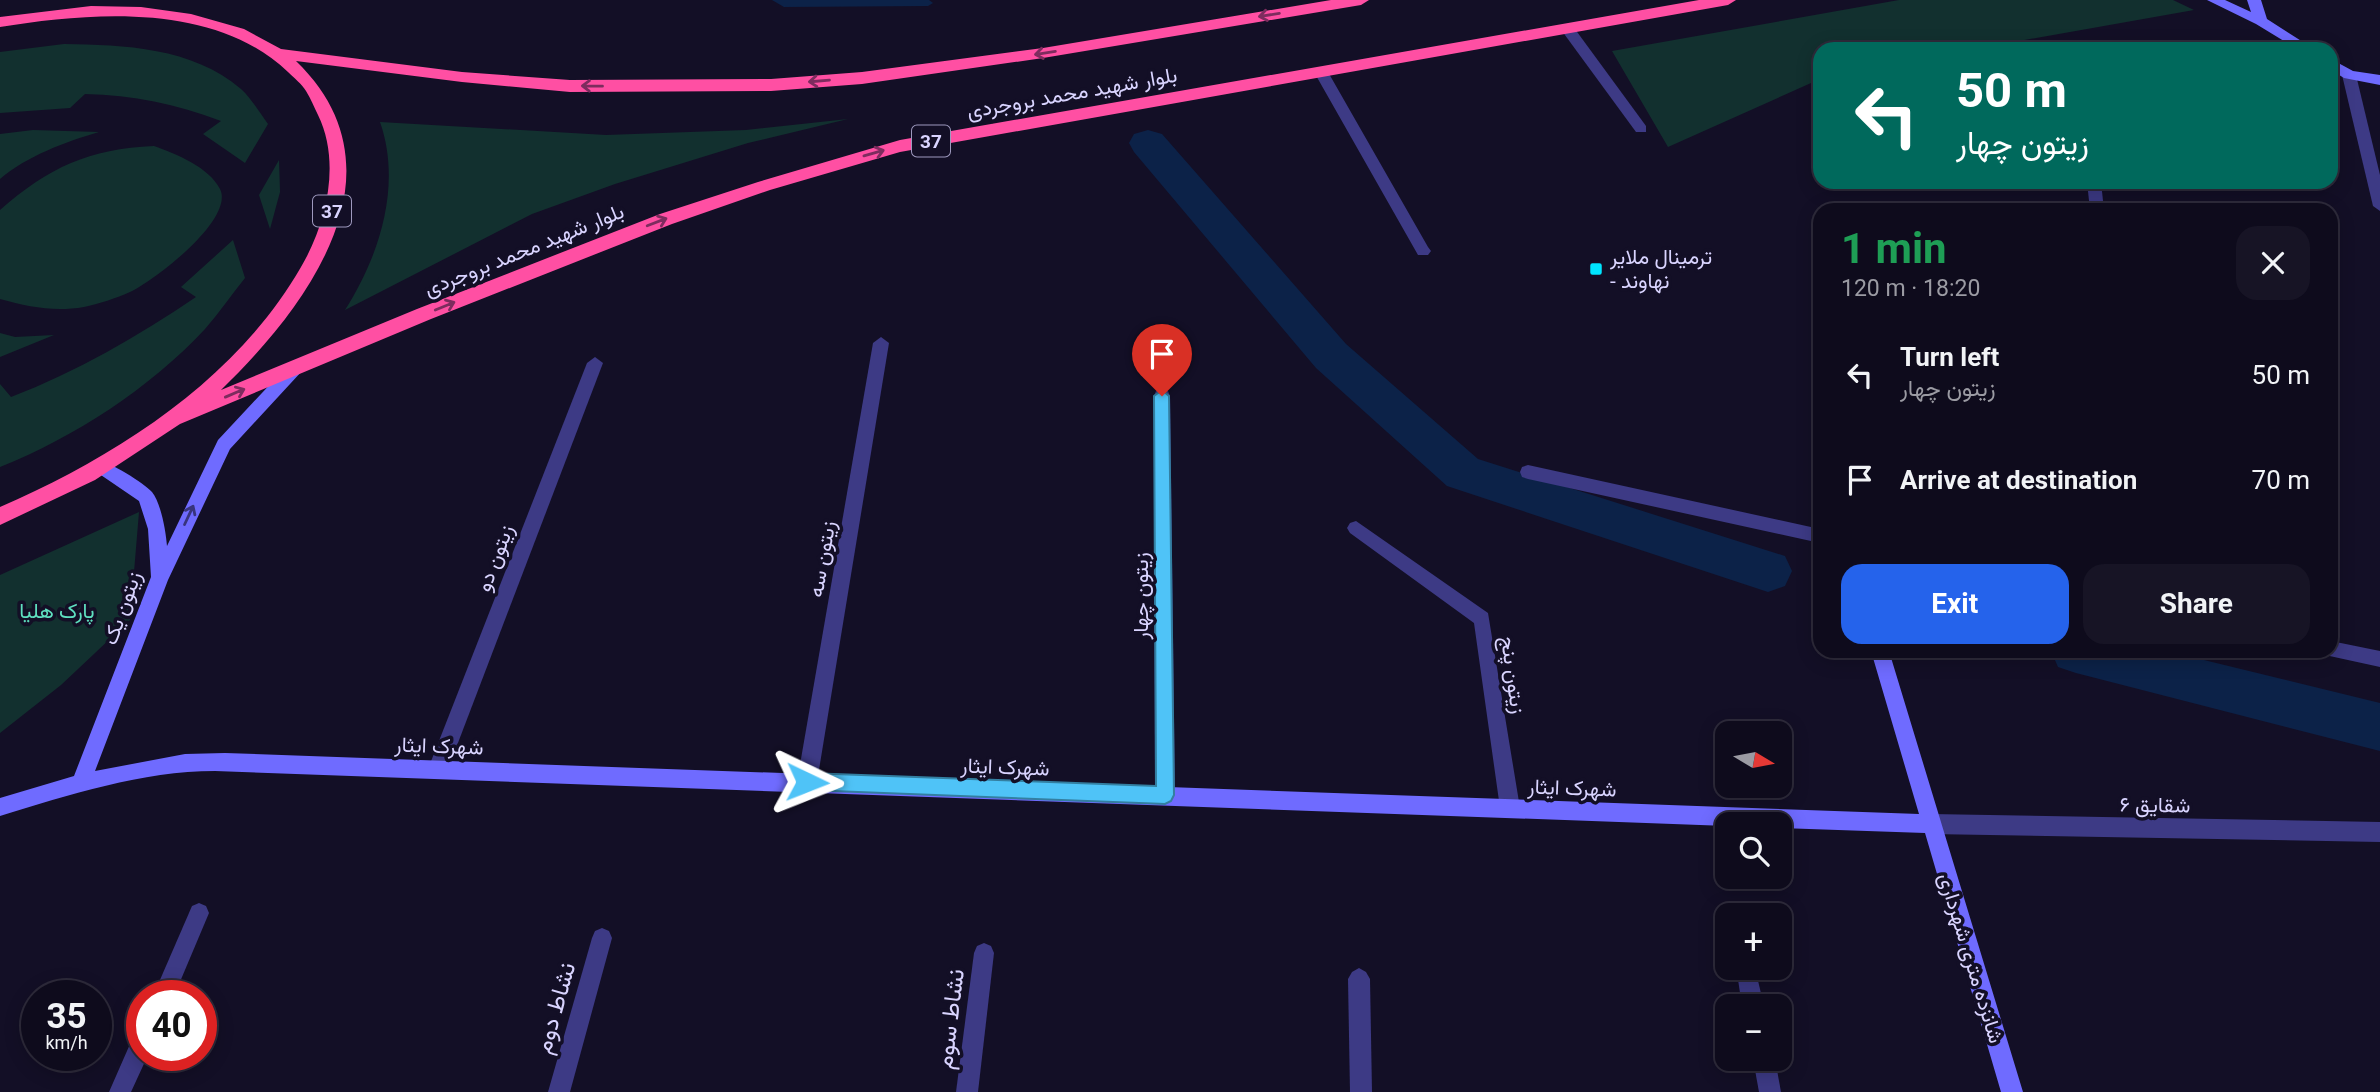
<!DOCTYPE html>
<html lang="en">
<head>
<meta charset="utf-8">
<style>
  :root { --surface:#0e0b1c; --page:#171425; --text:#f1f3f6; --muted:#9b9ba3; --line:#2e2b3b; --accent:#2563eb }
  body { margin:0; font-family:Roboto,Vazirmatn,sans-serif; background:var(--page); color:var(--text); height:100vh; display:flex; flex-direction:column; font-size:26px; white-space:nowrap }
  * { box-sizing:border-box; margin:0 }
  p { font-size:23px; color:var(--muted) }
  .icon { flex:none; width:38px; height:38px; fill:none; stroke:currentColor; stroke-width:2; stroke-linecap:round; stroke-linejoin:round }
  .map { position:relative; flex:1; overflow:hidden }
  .details { position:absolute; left:1813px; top:203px; width:525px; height:455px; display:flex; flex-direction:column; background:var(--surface); border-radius:21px; box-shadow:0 4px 18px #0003,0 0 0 2px var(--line) }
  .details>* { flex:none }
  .hud { position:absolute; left:1813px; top:42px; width:525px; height:147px; border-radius:21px; box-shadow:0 4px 18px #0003,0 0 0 2px var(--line); background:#00695c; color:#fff; overflow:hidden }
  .needle { width:46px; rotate:100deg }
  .controls { position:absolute; left:1715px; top:721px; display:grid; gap:14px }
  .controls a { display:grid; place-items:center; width:77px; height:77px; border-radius:14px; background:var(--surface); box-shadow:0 4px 18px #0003,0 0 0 2px var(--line); font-size:35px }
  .speed { position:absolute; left:21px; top:980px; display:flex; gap:14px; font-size:35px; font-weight:700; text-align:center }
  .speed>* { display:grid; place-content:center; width:91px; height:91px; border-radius:50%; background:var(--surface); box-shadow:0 4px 18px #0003,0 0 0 2px var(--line); line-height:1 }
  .speed small { font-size:18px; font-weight:400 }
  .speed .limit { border:10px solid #d22; background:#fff; color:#111 }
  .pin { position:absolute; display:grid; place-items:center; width:60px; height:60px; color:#fff; margin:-72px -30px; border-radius:50% 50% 50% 0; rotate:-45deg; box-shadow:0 0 7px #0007 }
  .pin .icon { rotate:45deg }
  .me { position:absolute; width:77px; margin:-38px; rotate:92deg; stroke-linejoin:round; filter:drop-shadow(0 0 5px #0008) }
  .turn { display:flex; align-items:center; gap:24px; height:147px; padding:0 28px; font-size:32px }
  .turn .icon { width:91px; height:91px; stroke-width:2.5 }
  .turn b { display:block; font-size:49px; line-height:60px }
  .round { display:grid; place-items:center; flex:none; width:74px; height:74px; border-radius:21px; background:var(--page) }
  .overview { display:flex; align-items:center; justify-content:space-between; height:119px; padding:0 28px }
  h1 { font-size:42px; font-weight:700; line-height:52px; color:#1e9e55 }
  .primary-button { display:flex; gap:14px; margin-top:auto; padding:14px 28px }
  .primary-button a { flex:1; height:80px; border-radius:21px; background:var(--accent); color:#fff; font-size:28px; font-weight:700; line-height:80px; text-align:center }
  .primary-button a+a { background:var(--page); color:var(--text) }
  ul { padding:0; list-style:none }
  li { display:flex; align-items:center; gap:21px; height:105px; padding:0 28px }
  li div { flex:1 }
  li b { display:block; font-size:26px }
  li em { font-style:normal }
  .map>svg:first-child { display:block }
  .green { fill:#12302f }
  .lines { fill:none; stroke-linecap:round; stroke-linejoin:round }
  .stream { fill:#0c2248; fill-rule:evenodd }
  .canal { fill:#0c2248; fill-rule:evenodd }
  .lane { fill:#3d3a85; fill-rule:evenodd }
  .street { fill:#3d3a85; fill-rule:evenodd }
  .secondary { fill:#6f6bff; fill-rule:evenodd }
  .highway { fill:#ff4fa3; fill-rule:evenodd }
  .oneway { stroke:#7d2c5e }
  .oneway2 { stroke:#38347d }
  .route { fill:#4fc3f7; stroke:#337fa1; stroke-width:2 }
  .poi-dot { fill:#00e5ff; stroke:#130f26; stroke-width:2.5 }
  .labels { text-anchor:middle; stroke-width:7; stroke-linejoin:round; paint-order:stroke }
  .shield { fill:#130f26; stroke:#9e99be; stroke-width:2 }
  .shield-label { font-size:19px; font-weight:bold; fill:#d9d4ff }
  .street-label { font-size:21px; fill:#d9d4ff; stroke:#130f26 }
  .poi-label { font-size:21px; fill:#d9d4ff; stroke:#130f26; text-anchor:start }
  .park-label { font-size:21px; fill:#5fe0c0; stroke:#130f26 }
  .near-street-label { font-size:24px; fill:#d9d4ff; stroke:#130f26 }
</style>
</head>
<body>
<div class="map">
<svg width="2380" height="1092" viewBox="0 0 2380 1092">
  <rect width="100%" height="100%" fill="#130f26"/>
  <g class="green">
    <polygon points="1899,0 2173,0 2194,10 1974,49 1820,49 1820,79 1668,147 1612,51"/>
    <path d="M64,44C124,45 192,47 241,89C251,98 260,113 268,124L245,163L203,134L221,121C176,104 133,95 85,94L70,108L0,113V52Z"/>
    <path d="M848,119L748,143L615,184L532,214L345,310C380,255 402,185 380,122L606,135L746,130Z"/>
    <path d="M33,130L99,132C65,142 27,156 0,179V134Z"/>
    <path d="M154,146C176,154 209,167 220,189C235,219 154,281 130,292C117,298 98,304 84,307C54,312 29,307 0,299V210C49,167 89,149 154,146Z"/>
    <polygon points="279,160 280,192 270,229 259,195"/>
    <path d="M233,240L245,278C231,295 219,313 205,329C150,388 75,437 0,467V384L11,397C78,371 137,337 196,297L181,287Z"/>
    <polygon points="0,333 15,337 54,335 0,357"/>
    <polygon points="139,512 130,620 61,685 0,733 0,575"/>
  </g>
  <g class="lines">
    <polygon class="stream" points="772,0 929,0 933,3 928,6 784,7"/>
    <g class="canal">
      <polygon points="1148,130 1162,134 1346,344 1478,459 1785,556 1792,571 1785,586 1768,592 1447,486 1316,368 1134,152 1129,143 1134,134"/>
      <polygon points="2051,651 2167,651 2380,703 2380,751 2076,673 2058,667"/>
    </g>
    <g class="lane">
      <polygon points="1567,24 1572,25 1646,126 1646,132 1636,132 1562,31 1562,25"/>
      <polygon points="1321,67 1328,72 1428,247 1431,251 1428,255 1418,255 1314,72"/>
      <polygon points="984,943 991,946 994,953 978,1092 956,1092 974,953 977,946"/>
      <polygon points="1359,968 1366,972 1370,979 1372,1092 1350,1092 1348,979 1352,972"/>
      <polygon points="1739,968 1755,968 1764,1006 1742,1006 1737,973"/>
      <polygon points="1753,1059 1775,1059 1781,1092 1759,1092"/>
    </g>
    <g class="street">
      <polygon points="2349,70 2356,75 2380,175 2380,211 2373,206 2342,75"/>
      <polygon points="2087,182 2101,182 2104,210 2090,210"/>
      <polygon points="881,337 889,343 817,782 814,789 807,791 800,789 797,782 873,343"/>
      <polygon points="595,357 603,363 448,769 445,775 438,778 431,775 428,769 587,363"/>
      <polygon points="1162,390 1168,391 1170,396 1175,795 1172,802 1165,804 1158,802 1155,795 1154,396 1156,391"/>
      <polygon points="1528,465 1820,529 1820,543 1528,479 1522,477 1520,472 1522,467"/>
      <polygon points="1356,521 1488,613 1520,808 1517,815 1510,817 1503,815 1500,808 1474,623 1350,533 1347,528 1350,523"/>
      <polygon points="2331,641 2380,651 2380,667 2325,655 2323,651 2331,651"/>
      <polygon points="1930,814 2380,822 2380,842 1930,834 1923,831 1920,824 1923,817"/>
      <polygon points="199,903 206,906 209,913 174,996 153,996 192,906"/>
      <polygon points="602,928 609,931 612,938 570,1092 548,1092 592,938 595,931"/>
      <polygon points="142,1032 142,1055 148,1055 131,1092 109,1092 134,1035"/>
    </g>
    <g class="secondary">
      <polygon points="2207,0 2225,0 2251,12 2247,0 2261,0 2267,19 2314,49 2297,49 2256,24"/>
      <polygon points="2331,59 2353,71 2380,75 2380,85 2344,78 2331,70"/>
      <path d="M296,361L302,363L304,367L302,371L230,449L168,580L95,771L185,754L225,753L1919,814L1871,651H1889L2023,1092H2001L1925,833L1780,828V824L1727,826L215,771C142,771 69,795 0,816V798L74,776L151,577L148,529L139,501L95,471L93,466L95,461C105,458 144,483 152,492C161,503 166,532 167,546L218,440L290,363Z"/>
    </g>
    <path class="highway" d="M1331,0H1369L1361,5L1043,58L862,84L771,91L570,92L462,82L296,61C409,170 309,305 221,390L417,309L660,214L758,182L900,140L1699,0H1736L1728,5L900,152L770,190L672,224L431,319L180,424L95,480L0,525V507C117,456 236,380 301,267C327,223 341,162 318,115C314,107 311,99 306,91C302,84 294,78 288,72C215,2 92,12 0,27V17L91,6L141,7L191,14L244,29L281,49L462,72L570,80L771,79L862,72L1043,48Z"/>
  </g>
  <defs><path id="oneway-shaft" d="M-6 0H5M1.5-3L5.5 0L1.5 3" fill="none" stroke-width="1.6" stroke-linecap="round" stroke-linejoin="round" transform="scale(1.75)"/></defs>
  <g class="oneway">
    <use href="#oneway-shaft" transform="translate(1269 15) rotate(171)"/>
    <use href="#oneway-shaft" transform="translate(1045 53) rotate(171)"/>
    <use href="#oneway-shaft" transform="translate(819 81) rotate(175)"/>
    <use href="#oneway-shaft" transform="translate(592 86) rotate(-179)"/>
    <use href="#oneway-shaft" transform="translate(874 153) rotate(-16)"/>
    <use href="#oneway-shaft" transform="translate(657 222) rotate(-21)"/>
    <use href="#oneway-shaft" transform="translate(445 306) rotate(-22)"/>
    <use href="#oneway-shaft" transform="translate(235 393) rotate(-23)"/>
  </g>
  <use class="oneway2" href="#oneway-shaft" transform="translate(189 515) rotate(-65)"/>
  <polygon class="route" points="1162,390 1169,396 1174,795 1171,801 1165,804 807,790 801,788 798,782 801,776 807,773 1156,786 1154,396"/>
  <rect class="poi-dot" x="1589" y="262" width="14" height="14" rx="3.5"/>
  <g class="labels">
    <g class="shield">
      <rect x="912" y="125.5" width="38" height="31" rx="5"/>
      <rect x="313" y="195.5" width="38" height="31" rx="5"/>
    </g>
    <g class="shield-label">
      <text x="931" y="148">37</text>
      <text x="332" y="218">37</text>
    </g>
    <g class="street-label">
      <text transform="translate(1072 93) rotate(-10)" y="7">بلوار شهید محمد بروجردی</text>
      <text transform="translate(524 250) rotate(-22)" y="7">بلوار شهید محمد بروجردی</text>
      <text transform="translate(495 558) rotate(-69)" y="7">زیتون دو</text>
      <text transform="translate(822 559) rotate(-80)" y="7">زیتون سه</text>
      <text transform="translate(1141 596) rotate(-90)" y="7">زیتون چهار</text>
      <text transform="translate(122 608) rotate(-70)" y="7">زیتون یک</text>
      <text transform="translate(1513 675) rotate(82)" y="7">زیتون پنج</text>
      <text transform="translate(439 746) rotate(2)" y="7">شهرک ایثار</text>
      <text transform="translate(1005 767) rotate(2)" y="7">شهرک ایثار</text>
      <text transform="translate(1572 788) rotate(2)" y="7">شهرک ایثار</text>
      <text transform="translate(2155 805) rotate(1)" y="7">شقایق ۶</text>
      <text transform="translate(1971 958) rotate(73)" y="7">شانزده متری شهرداری</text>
    </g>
    <g class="poi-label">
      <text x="1610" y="264">ترمینال ملایر<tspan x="1610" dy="24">- نهاوند</tspan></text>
    </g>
    <g class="park-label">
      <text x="57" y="618">پارک هلیا</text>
    </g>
    <g class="near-street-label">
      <text transform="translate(555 1008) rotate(-74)" y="8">نشاط دوم</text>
      <text transform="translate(950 1019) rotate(-83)" y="8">نشاط سوم</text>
    </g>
  </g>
</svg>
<div class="controls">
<a><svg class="needle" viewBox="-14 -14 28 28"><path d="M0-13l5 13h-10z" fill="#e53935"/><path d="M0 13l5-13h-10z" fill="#9b9ba3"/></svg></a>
<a><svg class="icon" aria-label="search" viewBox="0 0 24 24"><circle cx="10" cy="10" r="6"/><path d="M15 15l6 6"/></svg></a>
<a>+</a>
<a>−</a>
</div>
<div class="speed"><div>35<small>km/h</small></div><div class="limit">40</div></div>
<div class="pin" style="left:1162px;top:396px;background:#d93025"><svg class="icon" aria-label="arrive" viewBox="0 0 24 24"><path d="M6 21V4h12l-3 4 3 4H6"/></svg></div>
<svg class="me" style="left:807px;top:782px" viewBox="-20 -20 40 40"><path d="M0-17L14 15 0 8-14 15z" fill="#4fc3f7" stroke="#fff" stroke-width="4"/></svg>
<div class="hud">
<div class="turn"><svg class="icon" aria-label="left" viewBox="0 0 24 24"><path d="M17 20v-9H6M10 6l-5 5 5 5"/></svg><div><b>50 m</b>زیتون چهار</div></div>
</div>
<section class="details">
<div class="overview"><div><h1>1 min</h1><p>120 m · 18:20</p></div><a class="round"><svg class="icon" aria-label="close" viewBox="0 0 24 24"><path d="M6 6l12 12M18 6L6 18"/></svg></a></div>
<ul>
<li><svg class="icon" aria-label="left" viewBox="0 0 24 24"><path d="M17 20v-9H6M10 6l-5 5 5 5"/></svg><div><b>Turn left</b><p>زیتون چهار</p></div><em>50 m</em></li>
<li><svg class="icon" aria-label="arrive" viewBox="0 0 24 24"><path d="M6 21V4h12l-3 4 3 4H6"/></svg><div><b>Arrive at destination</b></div><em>70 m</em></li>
</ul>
<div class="primary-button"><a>Exit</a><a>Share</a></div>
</section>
</div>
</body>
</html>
